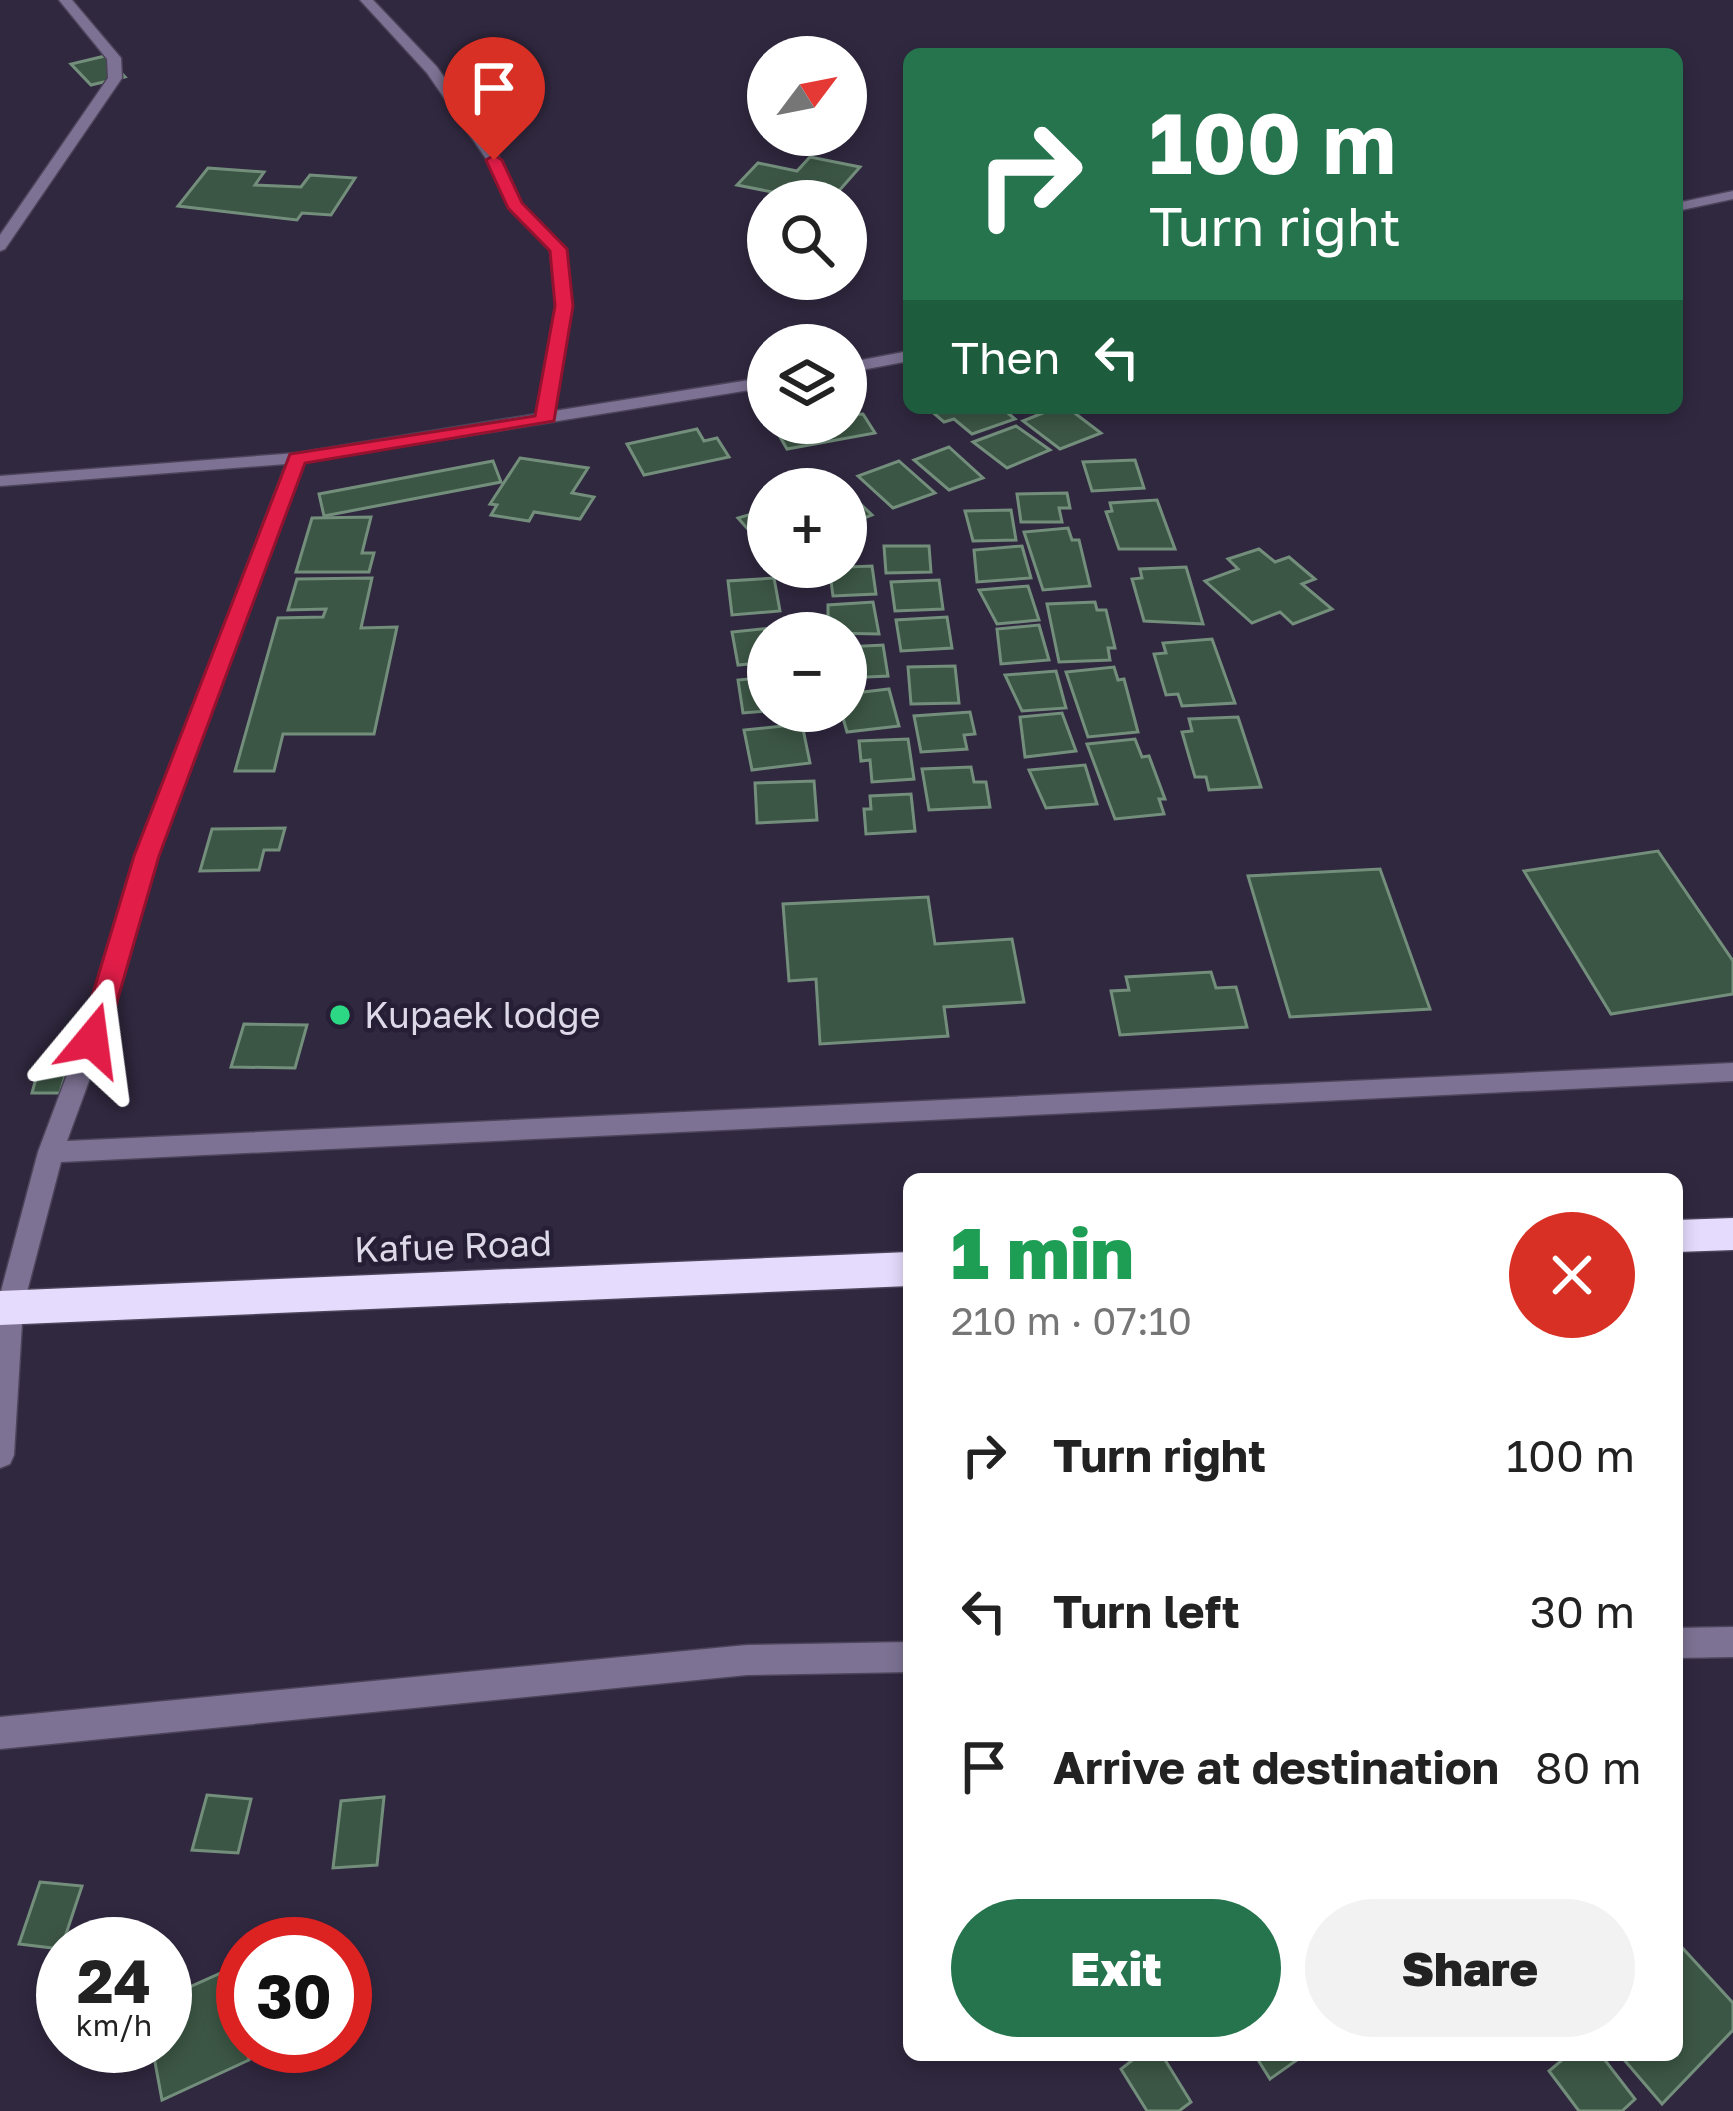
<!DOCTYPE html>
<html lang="en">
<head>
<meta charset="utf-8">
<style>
  :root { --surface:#fff; --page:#f2f2f2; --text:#222; --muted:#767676; --accent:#26744e }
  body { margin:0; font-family:"Golos Text",sans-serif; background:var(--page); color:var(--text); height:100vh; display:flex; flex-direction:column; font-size:45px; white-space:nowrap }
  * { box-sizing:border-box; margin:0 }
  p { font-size:39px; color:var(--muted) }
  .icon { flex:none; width:66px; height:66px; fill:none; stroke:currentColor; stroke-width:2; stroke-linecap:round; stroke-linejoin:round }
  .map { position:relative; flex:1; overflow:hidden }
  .side { position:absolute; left:903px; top:1173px; width:780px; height:888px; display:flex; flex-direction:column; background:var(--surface); border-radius:18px; box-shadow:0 6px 18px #0003 }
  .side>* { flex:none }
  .top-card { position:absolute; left:903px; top:48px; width:780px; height:366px; border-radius:18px; box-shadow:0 6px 18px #0003; background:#26744e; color:#fff; overflow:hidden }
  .needle { width:78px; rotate:58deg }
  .fabs { position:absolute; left:747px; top:36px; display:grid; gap:24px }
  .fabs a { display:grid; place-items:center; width:120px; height:120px; border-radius:50%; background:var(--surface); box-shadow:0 6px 18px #0003; font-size:60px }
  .speed { position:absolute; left:36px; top:1917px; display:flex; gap:24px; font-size:60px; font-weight:700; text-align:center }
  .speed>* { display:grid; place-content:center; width:156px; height:156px; border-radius:50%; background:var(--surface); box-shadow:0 6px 18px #0003; line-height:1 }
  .speed small { font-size:30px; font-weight:400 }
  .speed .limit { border:18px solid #d22; background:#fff; color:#111 }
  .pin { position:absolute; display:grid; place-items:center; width:102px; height:102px; color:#fff; margin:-123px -51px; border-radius:50% 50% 50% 0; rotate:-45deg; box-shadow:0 0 12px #0007 }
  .pin .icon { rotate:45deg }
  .me { position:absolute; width:132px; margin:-66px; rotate:16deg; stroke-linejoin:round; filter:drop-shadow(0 0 9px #0008) }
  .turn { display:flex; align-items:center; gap:42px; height:252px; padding:0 48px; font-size:54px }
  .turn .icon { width:156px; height:156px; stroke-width:2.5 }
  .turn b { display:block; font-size:84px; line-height:102px }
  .then { display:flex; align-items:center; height:114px; padding:0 48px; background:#0003; gap:24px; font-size:45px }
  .round { display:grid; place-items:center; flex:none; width:126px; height:126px; border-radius:63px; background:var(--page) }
  .overview { display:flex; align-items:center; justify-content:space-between; height:204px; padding:0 48px }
  h1 { font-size:72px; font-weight:800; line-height:90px; color:#1e9e55 }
  .action { display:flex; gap:24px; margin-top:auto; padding:24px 48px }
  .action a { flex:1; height:138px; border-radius:72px; background:var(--accent); color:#fff; font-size:48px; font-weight:800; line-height:138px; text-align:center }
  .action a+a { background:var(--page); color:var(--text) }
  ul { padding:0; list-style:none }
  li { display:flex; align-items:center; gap:36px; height:156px; padding:0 48px }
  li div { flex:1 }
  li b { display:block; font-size:45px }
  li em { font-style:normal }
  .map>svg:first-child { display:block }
  .building { fill:#3c5645; stroke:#738f7c; stroke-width:3 }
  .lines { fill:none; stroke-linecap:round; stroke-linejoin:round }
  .street-casing { stroke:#4c445a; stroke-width:3 }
  .highway-casing { stroke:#4c445a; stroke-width:3 }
  .street { fill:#7d7293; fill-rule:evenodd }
  .highway { fill:#e5dbfd; fill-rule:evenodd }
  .route { fill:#e11d48; stroke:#92132f; stroke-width:3 }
  .poi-dot { fill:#2cd884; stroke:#261e35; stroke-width:4.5 }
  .labels { text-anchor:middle; stroke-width:9; stroke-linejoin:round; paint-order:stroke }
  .poi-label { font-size:36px; fill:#ddd9e8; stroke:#261e35; text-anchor:start }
  .street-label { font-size:36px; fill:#ddd9e8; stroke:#261e35 }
</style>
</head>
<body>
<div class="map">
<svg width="1733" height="2111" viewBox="0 0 1733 2111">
  <rect width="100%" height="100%" fill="#30283f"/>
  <g class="building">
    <polygon points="105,56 125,77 91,85 71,64"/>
    <polygon points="810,157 860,167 830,201 788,201 777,199 782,194 737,185 758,163 797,171"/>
    <polygon points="208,168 264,172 255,185 301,187 310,175 355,178 331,215 302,213 297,220 178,206"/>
    <polygon points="1002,408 1015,419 972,434 954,419 944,422 930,410"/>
    <polygon points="1055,408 1068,408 1101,433 1060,449 1023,421"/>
    <polygon points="863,414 875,433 787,449 772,423 846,423 846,415"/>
    <polygon points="1016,426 1050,450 1007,468 973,442"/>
    <polygon points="697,429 704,441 717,438 729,457 644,475 627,444"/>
    <polygon points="949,447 983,478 949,490 914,460"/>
    <polygon points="520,458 588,468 572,493 594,497 580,519 534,512 529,521 491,515 497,505 490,504"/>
    <polygon points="1135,460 1144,488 1092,491 1083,462"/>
    <polygon points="493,461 501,482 324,516 319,494"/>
    <polygon points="899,461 935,493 893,508 858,476"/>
    <polygon points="846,490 872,515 846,525"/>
    <polygon points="1067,493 1070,508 1059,508 1062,522 1021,522 1017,494"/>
    <polygon points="1157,500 1175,549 1119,549 1106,512 1112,511 1110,503"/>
    <polygon points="768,509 768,550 767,551 738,518"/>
    <polygon points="1011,510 1016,540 973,541 965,511"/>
    <polygon points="371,517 362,553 374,553 369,572 296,572 312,518"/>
    <polygon points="1068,528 1072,540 1079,540 1090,586 1043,590 1024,532"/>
    <polygon points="884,546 929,546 931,572 886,573"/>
    <polygon points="1022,546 1031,578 977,582 974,550"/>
    <polygon points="1259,549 1275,562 1289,557 1315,579 1302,584 1332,609 1293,624 1280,612 1252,623 1205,581 1238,569 1228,559"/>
    <polygon points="872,566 876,594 833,596 831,581 823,581 823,568"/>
    <polygon points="1186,567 1203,624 1144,621 1132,579 1142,578 1140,569"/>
    <polygon points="372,578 361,628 397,627 374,734 283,734 274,771 235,771 278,618 323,617 326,609 288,610 297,579"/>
    <polygon points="774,578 780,611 732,615 728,581"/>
    <polygon points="939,580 943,609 895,611 891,582"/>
    <polygon points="1028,586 1039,620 997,624 979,590"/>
    <polygon points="873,602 879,634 828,633 828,605"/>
    <polygon points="1095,602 1097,610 1106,610 1115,648 1108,648 1110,660 1059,662 1047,604"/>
    <polygon points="947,617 952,648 901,651 896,620"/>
    <polygon points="1039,625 1049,660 1001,664 997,629"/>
    <polygon points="790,626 792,633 768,633 768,662 738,665 732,632"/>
    <polygon points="1212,639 1235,703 1182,706 1178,694 1166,695 1154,654 1166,653 1163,643"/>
    <polygon points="883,645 888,676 846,678 846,647"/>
    <polygon points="955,666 959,703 911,704 908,667"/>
    <polygon points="1114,667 1118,680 1124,679 1138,732 1088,737 1066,672"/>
    <polygon points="1056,671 1066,708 1022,711 1005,675"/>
    <polygon points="768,677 768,711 743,713 738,680"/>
    <polygon points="889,689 899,726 847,732 841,711 849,706 846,694"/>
    <polygon points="970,712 975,734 964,735 967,749 921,752 914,716"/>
    <polygon points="1062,713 1076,751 1025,757 1020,717"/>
    <polygon points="1238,717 1261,787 1209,790 1206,777 1195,777 1182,732 1192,731 1189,719"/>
    <polygon points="802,724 810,763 752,770 744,730"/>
    <polygon points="908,739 914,779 872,782 870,760 861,761 859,741"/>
    <polygon points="1135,739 1142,757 1149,756 1165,799 1159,799 1164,814 1115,819 1087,744"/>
    <polygon points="1085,765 1097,804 1046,808 1029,770"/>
    <polygon points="971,767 974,782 986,782 990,807 929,810 922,769"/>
    <polygon points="814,781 817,820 757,823 755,783"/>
    <polygon points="911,794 915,831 866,834 864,809 871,809 870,796"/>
    <polygon points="285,828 279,850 264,850 259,870 200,871 212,829"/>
    <polygon points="1658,851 1733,961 1733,994 1611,1014 1524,871"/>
    <polygon points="1380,869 1430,1009 1290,1017 1248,876"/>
    <polygon points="928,897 935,944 1012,939 1024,1002 944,1007 948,1036 820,1044 816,979 789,981 783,904"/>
    <polygon points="1211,972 1216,988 1236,987 1247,1027 1120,1035 1111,991 1129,990 1126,977"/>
    <polygon points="244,1024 307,1025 295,1068 231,1067"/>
    <polygon points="70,1059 60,1093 32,1093 41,1060"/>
    <polygon points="207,1795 251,1799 238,1853 192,1850"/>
    <polygon points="384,1797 377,1865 333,1868 341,1801"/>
    <polygon points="40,1882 82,1886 61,1949 19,1944"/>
    <polygon points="1677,1942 1733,2003 1733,2030 1662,2104 1620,2055 1677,2055"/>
    <polygon points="230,1969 249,2060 162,2100 152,2046 165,2046 165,1998"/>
    <polygon points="1139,2055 1162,2055 1191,2102 1179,2111 1147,2111 1121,2069"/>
    <polygon points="1255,2055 1304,2055 1270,2079"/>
    <polygon points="1568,2055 1601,2055 1635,2099 1622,2111 1579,2111 1549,2071"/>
  </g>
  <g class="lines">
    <defs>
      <g id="street">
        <polygon points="59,0 72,0 121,58 122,78 5,249 0,251 0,235 108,78 107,59"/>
        <polygon points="360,0 373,0 437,67 501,160 521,203 566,249 572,306 554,411 768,377 768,387 304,462 157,856 104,1040 67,1141 1733,1063 1733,1081 61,1162 23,1307 14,1455 10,1464 0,1468 0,1295 38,1152 80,1040 135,856 286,464 0,486 0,476 297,453 537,414 556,306 550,250 509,208 487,160 427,73"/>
        <polygon points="1733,191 1733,199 1677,211 1677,203"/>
        <polygon points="909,351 909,361 846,373 846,363"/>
        <polygon points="1733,1627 1733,1657 1677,1658 1677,1628"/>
        <polygon points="909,1642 909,1672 747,1675 0,1749 0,1717 747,1645"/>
      </g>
      <g id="highway">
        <polygon points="1733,1218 1733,1250 1677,1252 1677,1220"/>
        <polygon points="909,1252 909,1286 0,1325 0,1291"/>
      </g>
    </defs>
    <use href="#street" class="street-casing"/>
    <use href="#highway" class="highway-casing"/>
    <use href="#street" class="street"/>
    <use href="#highway" class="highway"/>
  </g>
  <polygon class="route" points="494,155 502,160 522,203 567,249 573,306 554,421 305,463 159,856 106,1040 102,1047 83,1047 79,1040 134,856 290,454 535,416 555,306 550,251 508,208 486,160"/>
  <circle class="poi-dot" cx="340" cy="1015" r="12"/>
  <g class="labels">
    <g class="poi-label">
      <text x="364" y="1028">Kupaek lodge</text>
    </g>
    <g class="street-label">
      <text transform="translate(453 1246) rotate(-2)" y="13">Kafue Road</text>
    </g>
  </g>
</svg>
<div class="fabs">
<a><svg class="needle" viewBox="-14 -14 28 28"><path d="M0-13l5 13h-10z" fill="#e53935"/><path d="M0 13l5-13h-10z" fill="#767676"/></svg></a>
<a><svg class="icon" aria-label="search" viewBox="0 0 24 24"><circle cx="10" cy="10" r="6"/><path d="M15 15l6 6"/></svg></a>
<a><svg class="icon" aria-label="layers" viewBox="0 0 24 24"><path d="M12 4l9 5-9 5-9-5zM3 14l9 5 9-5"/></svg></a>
<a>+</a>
<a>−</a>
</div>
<div class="speed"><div>24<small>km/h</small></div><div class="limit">30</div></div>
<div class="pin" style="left:494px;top:160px;background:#d93025"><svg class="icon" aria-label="arrive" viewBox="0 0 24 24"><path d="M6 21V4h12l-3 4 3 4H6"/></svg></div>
<svg class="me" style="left:92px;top:1040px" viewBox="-20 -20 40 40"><path d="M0-17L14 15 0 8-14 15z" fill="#e11d48" stroke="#fff" stroke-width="4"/></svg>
<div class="top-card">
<div class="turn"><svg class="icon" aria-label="right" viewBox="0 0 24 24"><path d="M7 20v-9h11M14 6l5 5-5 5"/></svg><div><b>100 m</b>Turn right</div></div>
<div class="then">Then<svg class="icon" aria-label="left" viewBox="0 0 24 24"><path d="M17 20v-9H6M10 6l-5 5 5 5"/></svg></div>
</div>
<section class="side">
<div class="overview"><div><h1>1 min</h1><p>210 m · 07:10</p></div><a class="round" style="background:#d93025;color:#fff"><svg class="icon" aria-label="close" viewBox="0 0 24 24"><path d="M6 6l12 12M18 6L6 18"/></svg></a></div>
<ul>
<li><svg class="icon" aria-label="right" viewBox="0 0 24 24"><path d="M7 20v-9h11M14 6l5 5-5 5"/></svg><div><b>Turn right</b></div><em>100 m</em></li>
<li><svg class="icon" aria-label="left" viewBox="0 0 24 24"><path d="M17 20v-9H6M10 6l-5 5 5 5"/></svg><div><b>Turn left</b></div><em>30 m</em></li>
<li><svg class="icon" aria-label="arrive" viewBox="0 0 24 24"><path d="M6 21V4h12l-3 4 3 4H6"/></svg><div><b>Arrive at destination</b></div><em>80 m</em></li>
</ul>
<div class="action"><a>Exit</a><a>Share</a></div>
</section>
</div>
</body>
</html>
